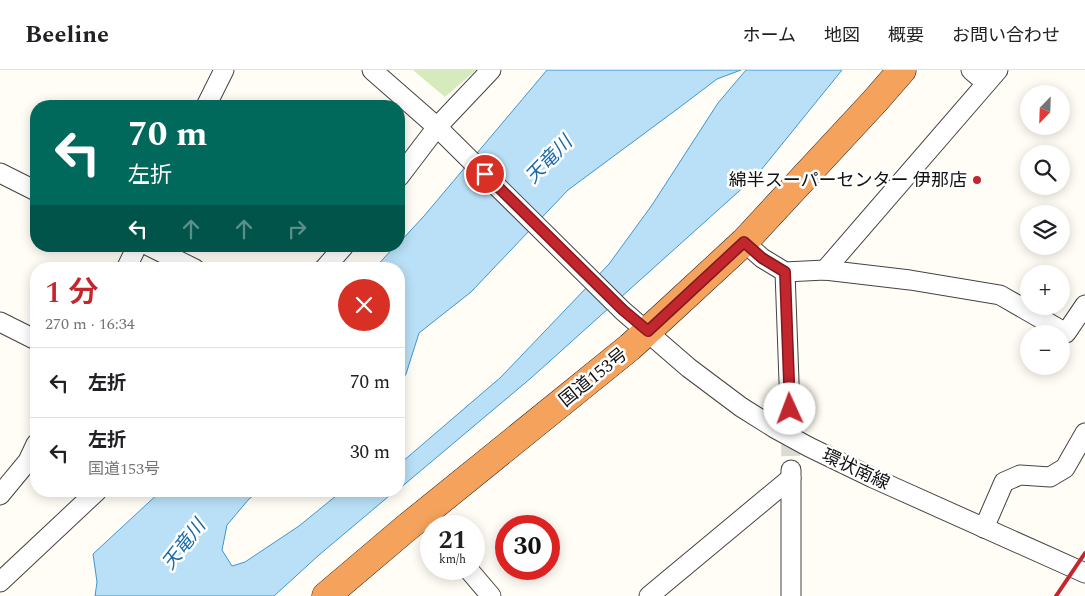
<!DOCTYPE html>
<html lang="ja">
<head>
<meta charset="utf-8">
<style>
  :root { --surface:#fff; --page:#f6f6f6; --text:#202124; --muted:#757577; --line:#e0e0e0; --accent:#c4262e }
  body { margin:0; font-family:Spectral,"Noto Sans JP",serif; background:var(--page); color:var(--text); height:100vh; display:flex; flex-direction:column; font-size:19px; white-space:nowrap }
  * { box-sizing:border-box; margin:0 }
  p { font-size:16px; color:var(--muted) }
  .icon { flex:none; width:28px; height:28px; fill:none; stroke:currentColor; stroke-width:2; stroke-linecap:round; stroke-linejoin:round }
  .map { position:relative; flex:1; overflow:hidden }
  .sheet { position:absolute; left:30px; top:192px; width:375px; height:235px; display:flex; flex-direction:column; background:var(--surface); border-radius:20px; box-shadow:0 2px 12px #0003 }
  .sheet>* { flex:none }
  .guide { position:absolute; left:30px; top:30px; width:375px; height:152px; border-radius:20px; box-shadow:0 2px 12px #0003; background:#00695c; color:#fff; overflow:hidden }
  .needle { width:32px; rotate:203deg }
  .controls { position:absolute; left:1020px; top:15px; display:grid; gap:10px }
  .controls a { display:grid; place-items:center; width:50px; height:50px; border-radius:50%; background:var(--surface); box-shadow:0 2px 12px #0003; font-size:25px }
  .speed { position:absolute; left:420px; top:445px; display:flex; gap:10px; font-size:25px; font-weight:700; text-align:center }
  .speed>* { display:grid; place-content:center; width:65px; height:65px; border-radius:50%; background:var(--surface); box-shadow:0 2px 12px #0003; line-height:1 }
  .speed small { font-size:12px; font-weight:400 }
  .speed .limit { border:8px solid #d22; background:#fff; color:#111 }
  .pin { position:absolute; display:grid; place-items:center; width:42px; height:42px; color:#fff; margin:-21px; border:2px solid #fff; border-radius:50%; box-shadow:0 1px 5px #0007 }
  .me { position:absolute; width:55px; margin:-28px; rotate:358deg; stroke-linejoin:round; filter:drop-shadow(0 0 4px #0008) }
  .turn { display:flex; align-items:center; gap:18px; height:105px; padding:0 15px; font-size:22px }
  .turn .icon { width:65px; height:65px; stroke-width:2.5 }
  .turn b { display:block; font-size:35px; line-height:42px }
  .lanes { display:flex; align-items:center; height:48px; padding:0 15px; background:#0003; justify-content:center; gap:25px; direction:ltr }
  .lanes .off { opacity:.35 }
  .round { display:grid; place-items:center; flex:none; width:52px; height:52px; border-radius:26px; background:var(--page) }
  .head { display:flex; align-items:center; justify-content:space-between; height:85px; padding:0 15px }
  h1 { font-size:30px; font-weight:600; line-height:38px; color:var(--accent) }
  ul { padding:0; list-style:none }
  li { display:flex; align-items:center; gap:15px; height:70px; padding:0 15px; border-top:1px solid var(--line) }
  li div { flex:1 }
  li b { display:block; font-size:19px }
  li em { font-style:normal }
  header { display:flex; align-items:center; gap:30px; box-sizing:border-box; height:70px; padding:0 25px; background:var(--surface); border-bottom:1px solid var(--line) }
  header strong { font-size:24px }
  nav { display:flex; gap:28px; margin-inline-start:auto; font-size:18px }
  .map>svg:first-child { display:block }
  .green { fill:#d5ebbd }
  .water { fill:#b9e0f7; stroke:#3f96cf }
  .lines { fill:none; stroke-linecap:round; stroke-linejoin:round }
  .minor-tunnel { stroke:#dbdad3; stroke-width:19; stroke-dasharray:19 9; stroke-linecap:butt }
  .minor-casing { stroke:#444; stroke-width:21 }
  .highway-casing { stroke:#222; stroke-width:29 }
  .minor { stroke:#fff; stroke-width:19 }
  .highway { stroke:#f5a25d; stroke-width:28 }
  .rail { stroke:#c4262e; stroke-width:4 }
  .route-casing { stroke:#7f191e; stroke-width:12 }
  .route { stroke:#c4262e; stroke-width:9 }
  .poi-dot { fill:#c4262e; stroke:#fff; stroke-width:2 }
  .labels { text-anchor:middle; stroke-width:5; stroke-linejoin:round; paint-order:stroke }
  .poi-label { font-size:18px; fill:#111; stroke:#fff; text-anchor:end }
  .street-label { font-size:18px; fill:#111; stroke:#fff }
  .water-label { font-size:19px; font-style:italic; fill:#1768a6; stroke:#fff }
</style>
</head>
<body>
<header>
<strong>Beeline</strong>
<nav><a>ホーム</a><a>地図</a><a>概要</a><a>お問い合わせ</a></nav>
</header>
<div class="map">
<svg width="1085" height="526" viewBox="0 0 1085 526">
  <rect width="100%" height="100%" fill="#fffdf5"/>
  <polygon class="green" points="413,0 476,0 445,27"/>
  <g class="water">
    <polygon points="547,0 741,0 717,9 680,37 568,120 471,222 419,263 406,304 399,314 399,199 374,199 395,176 399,176 399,173 424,146"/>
    <polygon points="746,0 842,0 757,105 531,308 399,419 399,392 402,392 501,307 609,194 652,135 718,33"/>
    <polygon points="161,421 259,421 249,429 227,455 222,480 232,496 245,492 299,456 342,421 395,421 319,485 274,526 95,526 97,512 93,484"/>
  </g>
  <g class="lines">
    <polyline class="minor-tunnel" points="790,339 791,396"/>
    <defs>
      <g id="minor">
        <polyline points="372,0 437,57 623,241 689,298 741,337 776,359 809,377 873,408 1085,503"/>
        <polyline points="971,0 986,13"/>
        <polyline points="206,36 224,0"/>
        <polyline points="0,103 36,121"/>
        <polyline points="399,107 437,57 491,0"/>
        <polyline points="744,172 762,188 785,202 790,339"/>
        <polyline points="149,176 195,199"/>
        <polyline points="126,199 137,176"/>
        <polyline points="324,199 344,176"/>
        <polyline points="825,200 998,0"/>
        <polyline points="785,202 825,200 910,210 1000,225 1066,263 1085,235"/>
        <polyline points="0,252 36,270"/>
        <polyline points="791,400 791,526"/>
        <polyline points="0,425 28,391 36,374"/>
        <polyline points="984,458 1004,412 1020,405 1050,407 1065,398 1085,363"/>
        <polyline points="468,499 491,526"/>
        <polyline points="0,512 97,421"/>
        <polyline points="649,526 791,408"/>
      </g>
      <polyline id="highway" points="326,526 405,459 630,277 666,244 744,172 875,31 902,0"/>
    </defs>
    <use href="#minor" class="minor-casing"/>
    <use href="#highway" class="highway-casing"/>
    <use href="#minor" class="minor"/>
    <use href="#highway" class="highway"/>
    <polyline class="rail" points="1056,526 1085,483"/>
  </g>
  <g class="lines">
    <defs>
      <polyline id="route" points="485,104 623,240 648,261 744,172 762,188 785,202 790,339"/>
    </defs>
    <use href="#route" class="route-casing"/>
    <use href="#route" class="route"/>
  </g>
  <circle class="poi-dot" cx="977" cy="110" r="5"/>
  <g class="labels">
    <g class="poi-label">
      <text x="967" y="116">綿半スーパーセンター 伊那店</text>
    </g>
    <g class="street-label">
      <text transform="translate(593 307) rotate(-39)" y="6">国道153号</text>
      <text transform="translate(856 399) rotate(25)" y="6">環状南線</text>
    </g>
    <g class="water-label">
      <text transform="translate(548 89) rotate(-46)" y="7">天竜川</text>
      <text transform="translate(183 474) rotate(-52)" y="7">天竜川</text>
    </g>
  </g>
</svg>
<div class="controls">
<a><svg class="needle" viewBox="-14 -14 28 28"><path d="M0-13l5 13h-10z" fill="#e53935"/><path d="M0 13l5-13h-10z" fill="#757577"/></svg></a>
<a><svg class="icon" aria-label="search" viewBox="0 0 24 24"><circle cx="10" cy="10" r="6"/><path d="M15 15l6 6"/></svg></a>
<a><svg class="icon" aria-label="layers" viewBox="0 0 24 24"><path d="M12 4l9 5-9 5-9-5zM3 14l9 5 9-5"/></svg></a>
<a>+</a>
<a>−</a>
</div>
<div class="speed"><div>21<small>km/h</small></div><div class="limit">30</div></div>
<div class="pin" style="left:485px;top:104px;background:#d93025"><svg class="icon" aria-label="arrive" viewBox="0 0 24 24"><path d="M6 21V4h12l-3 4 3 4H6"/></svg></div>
<svg class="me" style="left:790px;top:339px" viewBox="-20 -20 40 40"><circle r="19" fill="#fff"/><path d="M0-13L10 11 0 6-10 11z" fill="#c4262e"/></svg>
<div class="guide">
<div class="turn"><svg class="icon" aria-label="left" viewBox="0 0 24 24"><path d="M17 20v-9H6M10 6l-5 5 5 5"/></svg><div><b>70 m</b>左折</div></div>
<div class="lanes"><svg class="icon" aria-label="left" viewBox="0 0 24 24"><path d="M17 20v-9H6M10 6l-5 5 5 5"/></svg><svg class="icon off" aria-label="ahead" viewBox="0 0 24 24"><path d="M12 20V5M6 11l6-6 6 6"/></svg><svg class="icon off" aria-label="ahead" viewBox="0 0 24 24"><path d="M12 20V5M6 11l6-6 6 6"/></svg><svg class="icon off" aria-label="right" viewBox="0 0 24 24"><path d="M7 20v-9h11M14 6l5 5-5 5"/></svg></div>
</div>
<section class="sheet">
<div class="head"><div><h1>1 分</h1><p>270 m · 16:34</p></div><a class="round" style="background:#d93025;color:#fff"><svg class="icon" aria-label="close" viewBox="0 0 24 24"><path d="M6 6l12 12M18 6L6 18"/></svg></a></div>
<ul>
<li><svg class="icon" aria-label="left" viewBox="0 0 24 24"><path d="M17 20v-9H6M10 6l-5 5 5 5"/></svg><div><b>左折</b></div><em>70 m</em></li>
<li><svg class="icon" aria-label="left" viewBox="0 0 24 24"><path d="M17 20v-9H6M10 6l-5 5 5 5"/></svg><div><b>左折</b><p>国道153号</p></div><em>30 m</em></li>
</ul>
</section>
</div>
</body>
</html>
